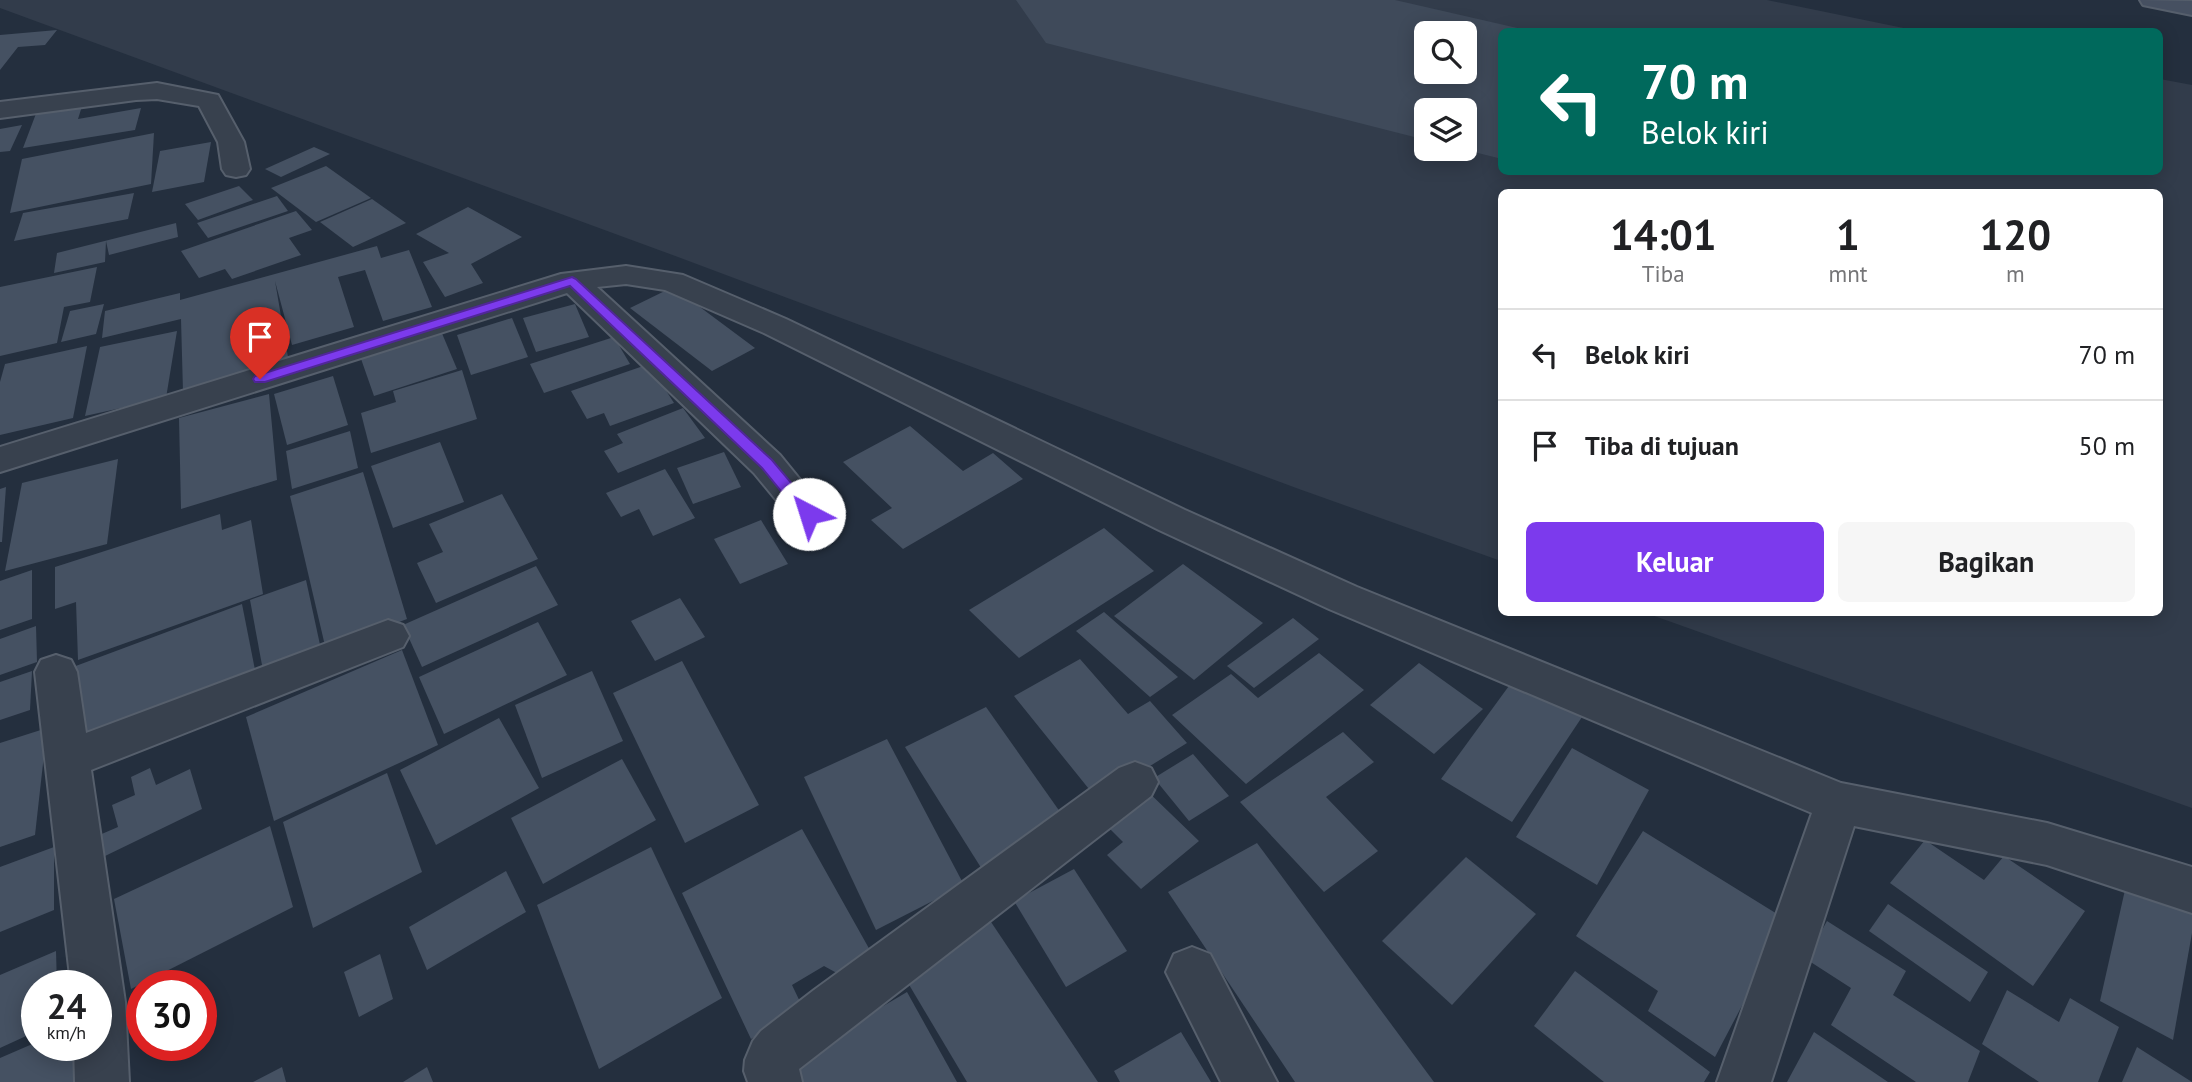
<!DOCTYPE html>
<html lang="id">
<head>
<meta charset="utf-8">
<style>
  :root { --surface:#fff; --page:#f6f6f6; --text:#202124; --muted:#757577; --line:#e0e0e0; --accent:#7c3aed }
  body { margin:0; font-family:"PT Sans",sans-serif; background:var(--page); color:var(--text); height:100vh; display:flex; flex-direction:column; font-size:26px; white-space:nowrap }
  * { box-sizing:border-box; margin:0 }
  p { font-size:23px; color:var(--muted) }
  .icon { flex:none; width:38px; height:38px; fill:none; stroke:currentColor; stroke-width:2; stroke-linecap:round; stroke-linejoin:round }
  .map { position:relative; flex:1; overflow:hidden }
  .sheet { position:absolute; left:1498px; top:189px; width:665px; height:427px; display:flex; flex-direction:column; background:var(--surface); border-radius:10px; box-shadow:0 4px 18px #0003 }
  .sheet>* { flex:none }
  .top-card { position:absolute; left:1498px; top:28px; width:665px; height:147px; border-radius:10px; box-shadow:0 4px 18px #0003; background:#00695c; color:#fff; overflow:hidden }
  .buttons { position:absolute; left:1414px; top:21px; display:grid; gap:14px }
  .buttons a { display:grid; place-items:center; width:63px; height:63px; border-radius:10px; background:var(--surface); box-shadow:0 4px 18px #0003; font-size:35px }
  .speed { position:absolute; left:21px; top:970px; display:flex; gap:14px; font-size:35px; font-weight:700; text-align:center }
  .speed>* { display:grid; place-content:center; width:91px; height:91px; border-radius:50%; background:var(--surface); box-shadow:0 4px 18px #0003; line-height:1 }
  .speed small { font-size:18px; font-weight:400 }
  .speed .limit { border:10px solid #d22; background:#fff; color:#111 }
  .pin { position:absolute; display:grid; place-items:center; width:60px; height:60px; color:#fff; margin:-72px -30px; border-radius:50% 50% 50% 0; rotate:-45deg; box-shadow:0 0 7px #0007 }
  .pin .icon { rotate:45deg }
  .me { position:absolute; width:77px; margin:-38px; rotate:320deg; stroke-linejoin:round; filter:drop-shadow(0 0 5px #0008) }
  .turn { display:flex; align-items:center; gap:24px; height:147px; padding:0 28px; font-size:32px }
  .turn .icon { width:91px; height:91px; stroke-width:2.5 }
  .turn b { display:block; font-size:49px; line-height:60px }
  .eta { display:flex; justify-content:space-evenly; align-items:center; height:119px; text-align:center }
  .eta b { font-size:42px; font-weight:600; line-height:49px }
  .cta { display:flex; gap:14px; margin-top:auto; padding:14px 28px }
  .cta a { flex:1; height:80px; border-radius:10px; background:var(--accent); color:#fff; font-size:28px; font-weight:600; line-height:80px; text-align:center }
  .cta a+a { background:var(--page); color:var(--text) }
  ul { padding:0; list-style:none }
  li { display:flex; align-items:center; gap:21px; height:91px; padding:0 28px; border-top:2px solid var(--line) }
  li div { flex:1 }
  li b { display:block; font-size:26px }
  li em { font-style:normal }
  .map>svg:first-child { display:block }
  .airport { fill:#323c4b; fill-rule:evenodd }
  .lines { fill:none; stroke-linecap:round; stroke-linejoin:round }
  .runway { fill:#3f4a5a; fill-rule:evenodd }
  .building { fill:#455162 }
  .minor-casing { stroke:#565f6c; stroke-width:4 }
  .secondary-casing { stroke:#565f6c; stroke-width:4 }
  .minor { fill:#38414e; fill-rule:evenodd }
  .secondary { fill:#465061; fill-rule:evenodd }
  .route { fill:#7c3aed; stroke:#51269a; stroke-width:2 }
</style>
</head>
<body>
<div class="map">
<svg width="2192" height="1082" viewBox="0 0 2192 1082">
  <rect width="100%" height="100%" fill="#242f3e"/>
  <path class="airport" d="M0,0H1767L1918,31L1502,32V172H2160V79L2192,85V808L1646,613L2160,612V192H1502L1501,561L1299,489L678,257L0,8ZM1426,33H1465V72H1426ZM1426,110H1465V149H1426Z"/>
  <g class="lines">
    <path class="runway" d="M1016,0H1395L1535,32H1502V159L1462,149H1465V110H1426V140L1046,43ZM1426,33H1465V72H1426Z"/>
  </g>
  <g class="building">
    <polygon points="57,30 45,45 18,47 0,70 0,35"/>
    <polygon points="83,103 78,119 141,108 135,130 23,148 37,111"/>
    <polygon points="22,125 10,151 0,152 0,129"/>
    <polygon points="154,133 151,184 10,213 22,159"/>
    <polygon points="211,142 204,182 152,192 160,151"/>
    <polygon points="314,147 330,154 281,177 265,169"/>
    <polygon points="326,166 371,198 316,222 271,188"/>
    <polygon points="239,186 253,200 198,220 185,204"/>
    <polygon points="134,193 128,219 14,241 23,213"/>
    <polygon points="277,196 288,211 208,238 197,223"/>
    <polygon points="372,199 406,223 353,247 320,222"/>
    <polygon points="468,207 522,237 471,264 483,283 445,297 423,262 449,253 416,234"/>
    <polygon points="296,211 312,230 289,238 301,255 232,279 225,269 199,278 181,251"/>
    <polygon points="176,223 178,237 109,255 106,241 105,262 54,273 57,253"/>
    <polygon points="377,246 381,258 409,250 432,307 383,321 365,270 338,277 354,327 292,345 275,281 289,363 183,392 181,319 102,338 105,311 180,293 180,300"/>
    <polygon points="97,267 90,302 64,307 57,343 0,356 0,287"/>
    <polygon points="673,287 755,348 712,371 630,308"/>
    <polygon points="104,304 96,334 61,342 70,311"/>
    <polygon points="575,304 589,337 536,352 523,318"/>
    <polygon points="512,318 528,357 471,375 457,335"/>
    <polygon points="177,331 166,398 85,416 100,347"/>
    <polygon points="441,331 457,369 374,396 360,356"/>
    <polygon points="614,337 630,364 544,393 530,364"/>
    <polygon points="87,346 73,418 0,435 0,382 5,364"/>
    <polygon points="649,364 674,403 610,426 604,413 587,419 571,391"/>
    <polygon points="462,370 477,419 371,453 361,413 396,402 393,391"/>
    <polygon points="333,376 348,425 287,445 274,394"/>
    <polygon points="269,394 277,480 181,509 179,418"/>
    <polygon points="683,408 705,438 618,473 604,451 623,443 617,434"/>
    <polygon points="910,426 963,471 993,453 1023,479 903,549 871,520 892,508 843,462"/>
    <polygon points="350,431 358,468 292,489 286,451"/>
    <polygon points="440,442 464,502 393,528 371,466"/>
    <polygon points="724,452 741,487 693,504 677,468"/>
    <polygon points="118,459 107,544 5,571 22,483"/>
    <polygon points="665,469 695,518 653,536 639,509 621,517 606,493"/>
    <polygon points="363,472 407,619 326,650 290,496"/>
    <polygon points="6,487 2,542 0,542 0,489"/>
    <polygon points="502,494 538,559 436,603 417,563 443,552 429,524"/>
    <polygon points="220,514 222,530 251,520 263,594 78,660 76,602 55,609 55,567"/>
    <polygon points="761,520 788,564 740,584 714,539"/>
    <polygon points="1104,528 1154,571 1019,658 969,610"/>
    <polygon points="1183,564 1263,623 1194,680 1114,616"/>
    <polygon points="536,566 558,605 422,667 403,625"/>
    <polygon points="32,570 32,619 0,630 0,581"/>
    <polygon points="306,580 322,654 264,676 250,600"/>
    <polygon points="680,598 705,637 655,661 631,621"/>
    <polygon points="242,604 256,675 79,745 73,667"/>
    <polygon points="1104,612 1178,677 1150,697 1076,631"/>
    <polygon points="1293,618 1319,639 1254,688 1227,666"/>
    <polygon points="538,622 567,675 444,734 419,677"/>
    <polygon points="36,626 37,662 0,675 0,639"/>
    <polygon points="402,650 438,745 274,821 246,717"/>
    <polygon points="1319,653 1364,690 1246,784 1172,715 1231,674 1258,698"/>
    <polygon points="1080,659 1128,714 1150,701 1187,743 1097,799 1014,696"/>
    <polygon points="682,661 759,805 685,843 613,693"/>
    <polygon points="1419,663 1483,709 1434,754 1370,705"/>
    <polygon points="32,671 30,710 0,720 0,682"/>
    <polygon points="592,671 623,741 542,778 515,705"/>
    <polygon points="1514,679 1582,717 1512,822 1441,779"/>
    <polygon points="986,707 1070,826 985,874 905,747"/>
    <polygon points="499,718 539,788 436,845 400,770"/>
    <polygon points="47,728 35,835 0,847 0,743"/>
    <polygon points="1343,732 1374,762 1326,797 1378,851 1324,892 1240,802"/>
    <polygon points="887,739 964,885 876,930 804,777"/>
    <polygon points="1572,748 1649,790 1597,885 1516,837"/>
    <polygon points="1193,754 1229,796 1189,821 1154,778"/>
    <polygon points="622,759 656,820 543,884 511,818"/>
    <polygon points="150,768 156,785 190,769 202,809 103,857 97,836 118,827 112,805 135,795 131,777"/>
    <polygon points="387,773 422,872 313,928 283,822"/>
    <polygon points="1142,786 1199,841 1141,889 1107,855 1123,842 1100,819"/>
    <polygon points="270,826 293,907 131,989 114,899"/>
    <polygon points="802,829 871,952 844,977 824,966 792,985 803,1008 751,1039 682,893"/>
    <polygon points="1643,831 1787,920 1715,1057 1648,1011 1658,991 1576,936"/>
    <polygon points="1925,840 1984,880 2004,856 2085,911 2033,986 1890,883"/>
    <polygon points="1257,843 1434,1082 1295,1082 1168,892"/>
    <polygon points="54,847 54,910 0,932 0,867"/>
    <polygon points="651,847 722,998 599,1069 537,905"/>
    <polygon points="1466,857 1536,914 1452,1005 1382,941"/>
    <polygon points="1074,869 1127,951 1066,987 1014,901"/>
    <polygon points="506,871 526,912 427,970 409,927"/>
    <polygon points="2127,881 2192,913 2192,933 2173,1040 2100,1001"/>
    <polygon points="1888,904 1988,972 1970,1002 1869,931"/>
    <polygon points="989,919 1098,1082 967,1082 902,973"/>
    <polygon points="1827,921 1906,971 1893,995 1980,1051 1968,1082 1916,1082 1831,1025 1851,988 1806,959"/>
    <polygon points="56,951 57,985 37,985 37,1031 0,1048 0,975"/>
    <polygon points="380,954 393,999 359,1017 344,972"/>
    <polygon points="1575,971 1710,1072 1704,1082 1604,1082 1534,1026"/>
    <polygon points="2007,990 2059,1022 2070,998 2119,1027 2098,1082 2039,1082 1982,1044"/>
    <polygon points="907,992 957,1082 799,1082 789,1062"/>
    <polygon points="1181,1032 1211,1082 1120,1082 1114,1071"/>
    <polygon points="1814,1032 1888,1082 1787,1082"/>
    <polygon points="37,1042 37,1045 76,1045 76,1082 0,1082 0,1058"/>
    <polygon points="2137,1047 2192,1082 2122,1082"/>
    <polygon points="282,1067 286,1082 253,1082"/>
    <polygon points="427,1067 433,1082 403,1082"/>
  </g>
  <g class="lines">
    <defs>
      <g id="minor">
        <polygon points="157,83 218,95 244,142 250,169 246,175 236,177 226,175 222,169 218,142 199,106 157,99 136,100 0,118 0,102"/>
        <polygon points="626,266 683,275 786,319 1185,510 1357,587 1841,783 2047,823 2192,867 2192,913 2047,865 1854,826 1771,1082 1717,1082 1812,813 1329,609 1159,530 764,333 665,290 626,284 597,287 780,455 828,514 822,524 809,528 796,524 754,473 567,293 0,472 0,447 561,274"/>
        <polygon points="388,620 403,625 409,636 403,647 91,770 125,1002 129,1082 75,1082 74,1045 96,1045 96,985 71,985 35,672 41,660 56,655 71,660 77,672 86,733"/>
        <polygon points="1135,762 1151,768 1158,782 1151,796 799,1069 802,1082 748,1082 744,1071 745,1060 753,1041 761,1031 814,990 1119,768"/>
        <polygon points="1192,947 1210,954 1277,1082 1221,1082 1166,972 1174,954"/>
      </g>
      <polygon id="secondary" points="2140,0 2192,1 2192,15 2143,5"/>
    </defs>
    <use href="#minor" class="minor-casing"/>
    <use href="#secondary" class="secondary-casing"/>
    <use href="#minor" class="minor"/>
    <use href="#secondary" class="secondary"/>
  </g>
  <polygon class="route" points="572,277 576,279 772,460 814,510 817,514 814,518 803,518 762,468 570,286 265,382 255,382 253,379 255,376"/>
</svg>
<div class="buttons">
<a><svg class="icon" aria-label="search" viewBox="0 0 24 24"><circle cx="10" cy="10" r="6"/><path d="M15 15l6 6"/></svg></a>
<a><svg class="icon" aria-label="layers" viewBox="0 0 24 24"><path d="M12 4l9 5-9 5-9-5zM3 14l9 5 9-5"/></svg></a>
</div>
<div class="speed"><div>24<small>km/h</small></div><div class="limit">30</div></div>
<div class="pin" style="left:260px;top:379px;background:#d93025"><svg class="icon" aria-label="arrive" viewBox="0 0 24 24"><path d="M6 21V4h12l-3 4 3 4H6"/></svg></div>
<svg class="me" style="left:809px;top:514px" viewBox="-20 -20 40 40"><circle r="19" fill="#fff"/><path d="M0-13L10 11 0 6-10 11z" fill="#7c3aed"/></svg>
<div class="top-card">
<div class="turn"><svg class="icon" aria-label="left" viewBox="0 0 24 24"><path d="M17 20v-9H6M10 6l-5 5 5 5"/></svg><div><b>70 m</b>Belok kiri</div></div>
</div>
<section class="sheet">
<div class="eta">
<div><b>14:01</b><p>Tiba</p></div>
<div><b>1</b><p>mnt</p></div>
<div><b>120</b><p>m</p></div>
</div>
<ul>
<li><svg class="icon" aria-label="left" viewBox="0 0 24 24"><path d="M17 20v-9H6M10 6l-5 5 5 5"/></svg><div><b>Belok kiri</b></div><em>70 m</em></li>
<li><svg class="icon" aria-label="arrive" viewBox="0 0 24 24"><path d="M6 21V4h12l-3 4 3 4H6"/></svg><div><b>Tiba di tujuan</b></div><em>50 m</em></li>
</ul>
<div class="cta"><a>Keluar</a><a>Bagikan</a></div>
</section>
</div>
</body>
</html>
